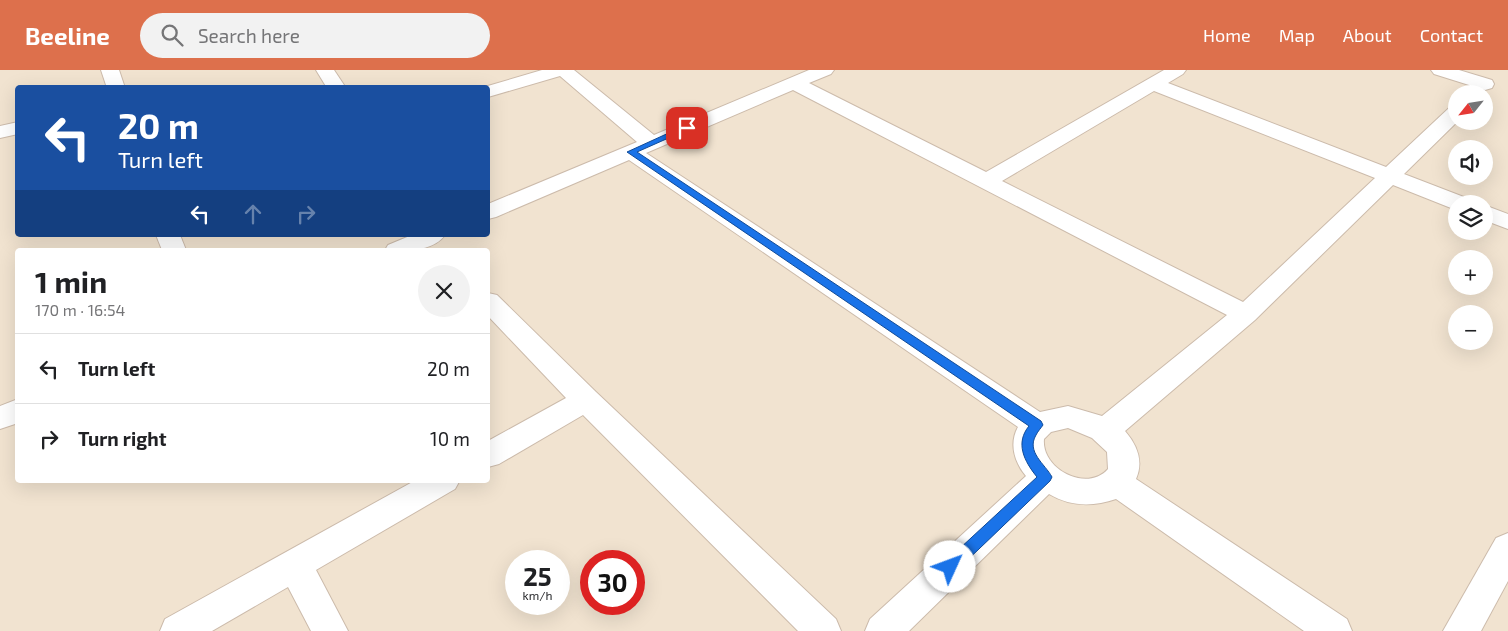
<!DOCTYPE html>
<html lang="en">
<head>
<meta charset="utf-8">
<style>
  :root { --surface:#fff; --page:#f2f2f2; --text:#202124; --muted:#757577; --line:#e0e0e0; --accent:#dd704c }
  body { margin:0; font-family:"Exo 2",sans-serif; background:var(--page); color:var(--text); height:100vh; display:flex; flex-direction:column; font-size:19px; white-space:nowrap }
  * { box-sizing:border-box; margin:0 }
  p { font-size:16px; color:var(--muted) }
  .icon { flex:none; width:28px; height:28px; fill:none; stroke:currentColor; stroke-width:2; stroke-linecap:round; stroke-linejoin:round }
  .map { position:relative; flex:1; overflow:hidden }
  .panel { position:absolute; left:15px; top:178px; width:475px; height:235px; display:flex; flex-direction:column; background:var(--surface); border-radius:5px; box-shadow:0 5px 20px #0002 }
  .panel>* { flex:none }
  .guide { position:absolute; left:15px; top:15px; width:475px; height:152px; border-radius:5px; box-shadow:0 5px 20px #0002; background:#1a4fa0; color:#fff; overflow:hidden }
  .needle { width:32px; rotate:240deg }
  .buttons { position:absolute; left:1448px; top:15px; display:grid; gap:10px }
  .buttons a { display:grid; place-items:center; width:45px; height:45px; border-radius:50%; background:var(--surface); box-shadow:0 5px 20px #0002; font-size:25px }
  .speed { position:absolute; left:505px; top:480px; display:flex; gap:10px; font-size:25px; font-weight:700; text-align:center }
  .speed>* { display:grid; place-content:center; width:65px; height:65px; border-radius:50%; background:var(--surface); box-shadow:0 5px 20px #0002; line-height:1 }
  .speed small { font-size:12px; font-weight:400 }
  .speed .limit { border:8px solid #d22; background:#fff; color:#111 }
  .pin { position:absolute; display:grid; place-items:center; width:42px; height:42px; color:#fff; margin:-21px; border-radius:10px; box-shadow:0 2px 8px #0006 }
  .me { position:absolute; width:55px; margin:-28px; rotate:47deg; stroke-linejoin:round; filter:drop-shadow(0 0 4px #0008) }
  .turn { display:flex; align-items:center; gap:18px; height:105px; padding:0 20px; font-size:22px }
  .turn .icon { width:65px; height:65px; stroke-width:2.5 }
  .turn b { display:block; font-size:35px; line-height:42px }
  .lanes { display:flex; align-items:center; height:48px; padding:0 20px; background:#0003; justify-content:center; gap:25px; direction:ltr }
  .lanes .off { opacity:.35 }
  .round { display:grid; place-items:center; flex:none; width:52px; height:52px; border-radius:26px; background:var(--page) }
  .summary { display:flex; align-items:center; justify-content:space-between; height:85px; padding:0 20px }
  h1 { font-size:30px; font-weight:700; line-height:38px }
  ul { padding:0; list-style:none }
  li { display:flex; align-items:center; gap:15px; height:70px; padding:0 20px; border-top:1px solid var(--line) }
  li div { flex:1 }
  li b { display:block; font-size:19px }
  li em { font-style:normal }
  header { display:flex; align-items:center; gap:30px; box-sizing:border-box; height:70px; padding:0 25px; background:var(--accent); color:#fff }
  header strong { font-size:24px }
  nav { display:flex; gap:28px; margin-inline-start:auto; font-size:18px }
  .search { width:350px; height:45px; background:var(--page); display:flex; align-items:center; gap:12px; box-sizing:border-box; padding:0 18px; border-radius:28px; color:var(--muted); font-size:19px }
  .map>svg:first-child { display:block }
  .residential { fill:#f1e3d0; fill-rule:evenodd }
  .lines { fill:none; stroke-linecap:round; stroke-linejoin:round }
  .minor-casing { stroke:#ccbbab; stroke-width:2 }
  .minor { fill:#fff; fill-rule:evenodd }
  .route { fill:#1a73e8; stroke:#114b97 }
</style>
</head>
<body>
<header>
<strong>Beeline</strong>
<div class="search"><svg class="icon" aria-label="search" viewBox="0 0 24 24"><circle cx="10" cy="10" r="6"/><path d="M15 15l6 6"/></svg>Search here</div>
<nav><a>Home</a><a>Map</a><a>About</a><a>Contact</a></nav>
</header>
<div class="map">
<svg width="1508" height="561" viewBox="0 0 1508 561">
  <rect width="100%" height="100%" fill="#faf1e1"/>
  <path class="residential" d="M0,0H1508V561H0ZM18,18H488V165H18ZM1456,24H1484V51H1456ZM1456,79H1484V106H1456ZM1456,134H1484V161H1456ZM18,180H488V410H18ZM1456,189H1484V216H1456ZM1456,244H1484V271H1456ZM516,491H559V534H516ZM591,491H634V534H591Z"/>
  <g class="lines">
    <defs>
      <g id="minor">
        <polygon points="101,0 119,0 125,18 107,18"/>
        <polygon points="316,0 334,0 346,18 327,18"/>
        <path d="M542,0H574L654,65L809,0H834L831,4L809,13L986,102L1164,0H1186L1183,4L1168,13L1386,97L1449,38L1456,36L1458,51L1404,104L1469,129L1472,134H1456V140L1393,115L1255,250L1125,361C1137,375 1144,391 1136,409L1347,549L1352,561H1304L1116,429C1093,437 1071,437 1049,424L909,561H865L870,549L1026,406C1014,392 1009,373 1018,357L629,90L496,147L488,149V134L637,72L560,6L488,27V18H481ZM793,20L1227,245L1102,346L1068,336L1040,342L646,83ZM1154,21L1375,108L1243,232L1002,111ZM1068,358L1092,368L1107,382L1108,399C1087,423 1041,399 1044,369L1051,362Z"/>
        <polygon points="1431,0 1459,0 1492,10 1494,14 1492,18 1485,20 1434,4"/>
        <polygon points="18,52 18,64 0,68 0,56"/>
        <polygon points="1484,135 1508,144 1508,159 1484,150"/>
        <polygon points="156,165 180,165 186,180 162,180"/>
        <path d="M412,165H445C432,183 404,180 385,180L388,175Z"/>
        <polygon points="488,223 497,225 596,322 836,549 841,561 798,561 583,345 499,394 488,397 488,371 566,328 488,246"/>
        <polygon points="18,329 18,353 0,359 0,336"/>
        <polygon points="416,410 460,410 455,419 316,500 348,561 311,561 288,517 212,561 160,561 165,549"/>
        <polygon points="1508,463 1508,511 1481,561 1443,561 1496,468"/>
      </g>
    </defs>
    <use href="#minor" class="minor-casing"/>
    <use href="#minor" class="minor"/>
  </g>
  <path class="route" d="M684,56L691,58L637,82L1041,351L1043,355C1041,358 1038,361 1036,365C1026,382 1045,394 1052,407L1050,411L956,501L950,503L945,501L943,497L945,492L1037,407C1024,391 1015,373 1029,356L627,82Z"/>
</svg>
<div class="buttons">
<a><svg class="needle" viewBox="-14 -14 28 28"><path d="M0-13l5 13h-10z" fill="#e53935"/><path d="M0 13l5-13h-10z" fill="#757577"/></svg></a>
<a><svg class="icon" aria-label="sound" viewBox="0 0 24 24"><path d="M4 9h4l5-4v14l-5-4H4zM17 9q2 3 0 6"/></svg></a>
<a><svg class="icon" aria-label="layers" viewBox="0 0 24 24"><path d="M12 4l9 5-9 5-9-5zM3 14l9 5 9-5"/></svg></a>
<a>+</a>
<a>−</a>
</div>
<div class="speed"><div>25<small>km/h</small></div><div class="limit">30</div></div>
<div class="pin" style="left:687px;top:58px;background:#d93025"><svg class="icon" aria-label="arrive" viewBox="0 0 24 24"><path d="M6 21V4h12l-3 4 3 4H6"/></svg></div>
<svg class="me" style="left:950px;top:497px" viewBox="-20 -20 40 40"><circle r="19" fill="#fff"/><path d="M0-13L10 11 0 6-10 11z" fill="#1a73e8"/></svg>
<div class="guide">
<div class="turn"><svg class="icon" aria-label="left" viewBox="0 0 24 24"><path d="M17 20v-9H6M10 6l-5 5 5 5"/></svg><div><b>20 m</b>Turn left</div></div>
<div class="lanes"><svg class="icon" aria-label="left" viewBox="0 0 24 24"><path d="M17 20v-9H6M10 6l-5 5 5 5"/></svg><svg class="icon off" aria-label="ahead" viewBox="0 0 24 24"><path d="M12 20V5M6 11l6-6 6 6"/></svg><svg class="icon off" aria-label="right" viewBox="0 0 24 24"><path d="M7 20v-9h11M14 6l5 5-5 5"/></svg></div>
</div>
<section class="panel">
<div class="summary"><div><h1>1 min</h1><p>170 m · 16:54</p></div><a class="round"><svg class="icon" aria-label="close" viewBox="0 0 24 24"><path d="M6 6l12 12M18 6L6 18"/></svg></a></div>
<ul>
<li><svg class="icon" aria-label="left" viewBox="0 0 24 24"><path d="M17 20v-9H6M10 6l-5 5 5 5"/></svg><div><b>Turn left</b></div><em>20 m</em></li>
<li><svg class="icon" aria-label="right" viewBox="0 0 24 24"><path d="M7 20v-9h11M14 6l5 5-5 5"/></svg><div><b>Turn right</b></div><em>10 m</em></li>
</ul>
</section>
</div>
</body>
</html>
